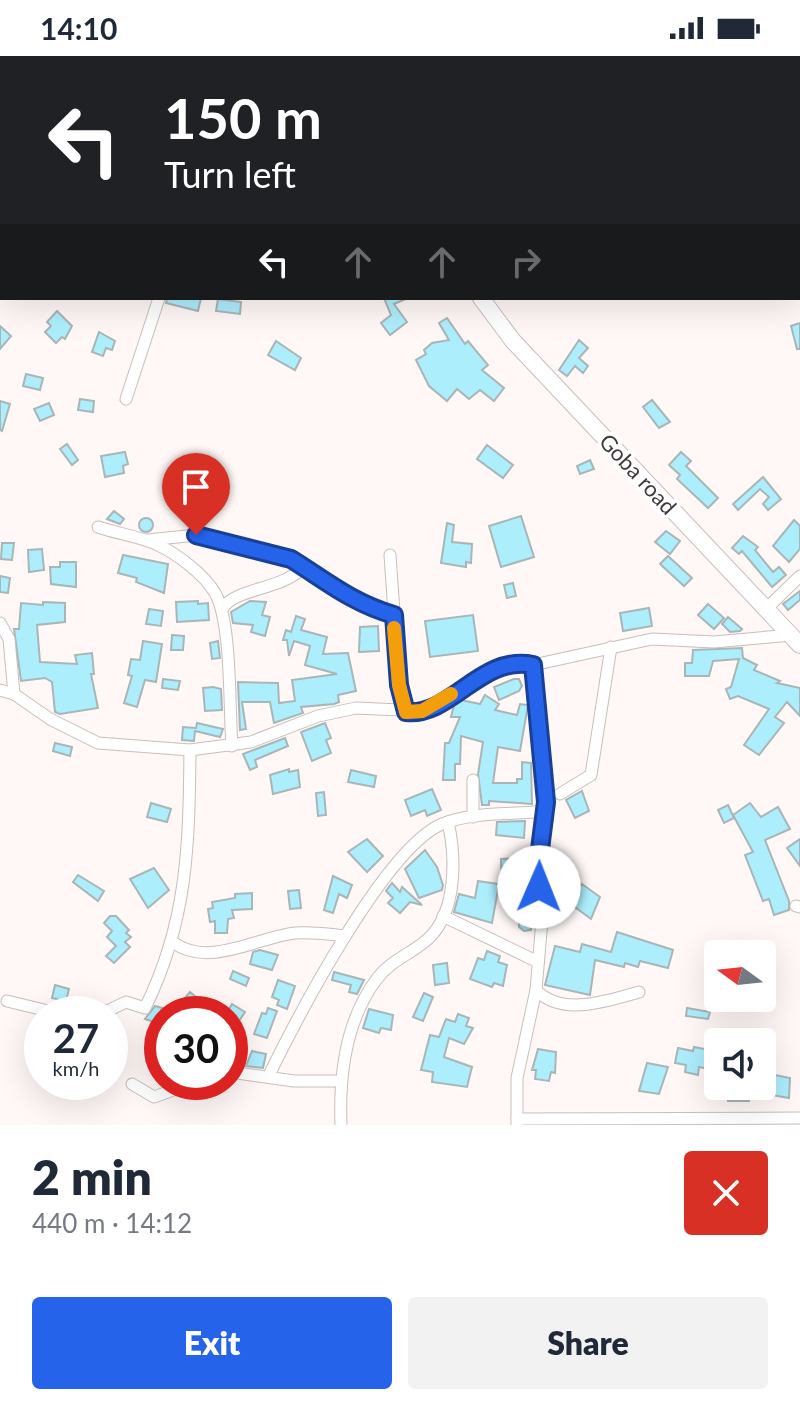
<!DOCTYPE html>
<html lang="en">
<head>
<meta charset="utf-8">
<style>
  :root { --surface:#fff; --page:#f2f2f3; --text:#1f2937; --muted:#747a83; --accent:#2563eb }
  body { margin:0; font-family:Lato,sans-serif; background:var(--page); color:var(--text); height:100vh; display:flex; flex-direction:column; font-size:30px; white-space:nowrap }
  * { box-sizing:border-box; margin:0 }
  p { font-size:26px; color:var(--muted) }
  .icon { flex:none; width:44px; height:44px; fill:none; stroke:currentColor; stroke-width:2; stroke-linecap:round; stroke-linejoin:round }
  .map { position:relative; height:1069px; overflow:hidden }
  .drawer { display:flex; flex-direction:column; background:var(--surface); flex:1 }
  .drawer>* { flex:none }
  .top-card { position:absolute; left:0px; top:0px; width:800px; height:244px; box-shadow:0 8px 32px #0002; background:#202124; color:#fff; overflow:hidden }
  .needle { width:52px; rotate:285deg }
  .buttons { position:absolute; left:704px; top:884px; display:grid; gap:16px }
  .buttons a { display:grid; place-items:center; width:72px; height:72px; border-radius:8px; background:var(--surface); box-shadow:0 8px 32px #0002; font-size:40px }
  .speed { position:absolute; left:24px; top:940px; display:flex; gap:16px; font-size:40px; font-weight:700; text-align:center }
  .speed>* { display:grid; place-content:center; width:104px; height:104px; border-radius:50%; background:var(--surface); box-shadow:0 8px 32px #0002; line-height:1 }
  .speed small { font-size:20px; font-weight:400 }
  .speed .limit { border:12px solid #d22; background:#fff; color:#111 }
  .pin { position:absolute; display:grid; place-items:center; width:68px; height:68px; color:#fff; margin:-82px -34px; border-radius:50% 50% 50% 0; rotate:-45deg; box-shadow:0 0 8px #0007 }
  .pin .icon { rotate:45deg }
  .me { position:absolute; width:88px; margin:-44px; rotate:1deg; stroke-linejoin:round; filter:drop-shadow(0 0 6px #0008) }
  .turn { display:flex; align-items:center; gap:28px; height:168px; padding:0 32px; font-size:36px }
  .turn .icon { width:104px; height:104px; stroke-width:2.5 }
  .turn b { display:block; font-size:56px; line-height:68px }
  .lanes { display:flex; align-items:center; height:76px; padding:0 32px; background:#0003; justify-content:center; gap:40px; direction:ltr }
  .lanes .off { opacity:.35 }
  .round { display:grid; place-items:center; flex:none; width:84px; height:84px; border-radius:8px; background:var(--page) }
  .overview { display:flex; align-items:center; justify-content:space-between; height:136px; padding:0 32px }
  h1 { font-size:48px; font-weight:800; line-height:60px }
  .cta { display:flex; gap:16px; margin-top:auto; padding:16px 32px }
  .cta a { flex:1; height:92px; border-radius:8px; background:var(--accent); color:#fff; font-size:32px; font-weight:800; line-height:92px; text-align:center }
  .cta a+a { background:var(--page); color:var(--text) }
  .status { display:flex; justify-content:space-between; align-items:center; height:56px; padding:0 40px; background:var(--surface); direction:ltr }
  .status svg { height:22px; fill:currentColor }
  .map>svg:first-child { display:block }
  .building { fill:#adeefd; stroke:#aab5b7; stroke-width:2 }
  .lines { fill:none; stroke-linecap:round; stroke-linejoin:round }
  .minor-casing { stroke:#c9bebb; stroke-width:13 }
  .secondary-casing { stroke:#c9bebb; stroke-width:18 }
  .minor { stroke:#fff; stroke-width:11 }
  .secondary { stroke:#fff; stroke-width:16 }
  .route-casing { stroke:#184099; stroke-width:20 }
  .route { stroke:#2563eb; stroke-width:14 }
  .slow { stroke:#f59e0b; stroke-width:14 }
  .labels { text-anchor:middle; stroke-width:8; stroke-linejoin:round; paint-order:stroke }
  .street-label { font-size:22px; fill:#3f3a39; stroke:#fff }
</style>
</head>
<body>
<div class="status"><b>14:10</b><svg viewBox="0 0 49 12"><path d="M0 12V9h3v3zM5 12V6h3v6zM10 12V3h3v9zM15 12V0h3v12zM26 1h20v11H26zM47 4h2v5h-2z"/></svg></div>
<div class="map">
<svg width="800" height="1069" viewBox="0 0 800 1069">
  <rect width="100%" height="100%" fill="#fff8f6"/>
  <g class="building">
    <polygon points="167,242 201,242 198,255 166,247"/>
    <polygon points="384,242 408,242 394,248 407,266 390,279 381,267 391,259"/>
    <polygon points="218,243 241,246 240,258 216,255"/>
    <polygon points="57,255 72,270 65,283 62,281 56,287 45,276 51,270 47,266"/>
    <polygon points="447,262 465,288 468,285 488,309 482,314 504,332 494,345 480,334 469,343 457,333 447,345 429,330 416,304 426,298 424,294 432,287 449,284 439,267"/>
    <polygon points="800,267 800,293 797,293 791,270"/>
    <polygon points="0,270 11,280 0,293"/>
    <polygon points="99,276 115,285 112,294 106,292 103,300 92,296"/>
    <polygon points="579,284 588,292 579,302 588,310 583,317 575,310 567,320 559,314"/>
    <polygon points="276,285 301,302 295,314 268,299"/>
    <polygon points="26,318 43,322 40,334 23,330"/>
    <polygon points="80,343 94,345 93,356 78,354"/>
    <polygon points="652,344 670,366 659,372 643,351"/>
    <polygon points="0,345 10,348 2,375 0,374"/>
    <polygon points="49,347 54,359 40,365 34,353"/>
    <polygon points="67,388 78,404 72,409 60,393"/>
    <polygon points="487,389 513,409 503,422 477,403"/>
    <polygon points="125,396 128,408 123,410 124,417 105,421 101,400"/>
    <polygon points="681,396 691,405 686,410 718,442 708,452 677,423 680,419 669,409"/>
    <polygon points="590,404 594,413 580,418 577,410"/>
    <polygon points="763,421 781,443 768,454 763,448 769,441 760,433 738,454 733,448"/>
    <polygon points="114,455 124,463 120,468 107,463"/>
    <polygon points="521,460 534,501 501,511 489,470"/>
    <circle cx="146" cy="469" r="7"/>
    <polygon points="794,464 800,470 800,493 789,506 773,490"/>
    <polygon points="447,467 454,469 452,486 472,488 471,507 466,506 466,511 441,507"/>
    <polygon points="666,475 680,485 670,498 655,486"/>
    <polygon points="743,480 758,491 755,494 773,516 779,511 786,519 772,531 742,495 739,498 732,492"/>
    <polygon points="2,487 14,487 12,504 1,503"/>
    <polygon points="42,493 44,514 29,516 28,494"/>
    <polygon points="123,499 168,508 164,537 136,526 137,522 118,517"/>
    <polygon points="668,500 692,522 684,530 660,508"/>
    <polygon points="60,506 76,506 76,531 51,528 50,511 60,511"/>
    <polygon points="0,520 10,522 8,537 0,536"/>
    <polygon points="513,527 516,540 507,542 504,529"/>
    <polygon points="800,535 800,544 788,554 783,548"/>
    <polygon points="198,545 198,548 208,547 209,564 177,566 176,546"/>
    <polygon points="250,545 266,546 262,559 270,561 265,580 251,576 253,569 233,567 231,556"/>
    <polygon points="43,546 65,547 65,566 37,569 40,606 77,608 75,599 92,597 94,618 91,618 98,652 60,658 55,656 52,626 45,622 21,625 14,573 19,573 21,547 43,549"/>
    <polygon points="708,548 724,562 714,573 698,559"/>
    <polygon points="649,552 652,570 623,575 620,557"/>
    <polygon points="149,553 163,555 161,570 146,568"/>
    <polygon points="473,559 478,595 430,601 425,565"/>
    <polygon points="296,560 305,563 301,574 327,581 323,598 348,597 356,635 338,639 339,646 334,648 301,651 303,657 274,667 270,646 242,646 246,673 240,674 238,626 278,627 279,647 295,645 292,624 337,618 305,609 310,590 294,585 289,600 287,584 283,584 286,574 291,576"/>
    <polygon points="728,561 742,573 740,575 730,576 722,568"/>
    <polygon points="378,570 379,595 359,596 360,571"/>
    <polygon points="172,579 184,580 183,594 171,594"/>
    <polygon points="143,585 162,588 156,626 145,624 137,651 124,647 132,620 128,619 131,603 140,604"/>
    <polygon points="218,585 220,602 212,603 210,587"/>
    <polygon points="742,592 743,602 757,609 754,614 780,625 777,627 800,632 800,660 787,646 775,661 784,667 759,699 744,689 769,653 738,640 730,643 726,633 731,631 739,603 713,605 709,620 685,620 685,607 692,607 693,594"/>
    <polygon points="163,623 180,625 178,634 162,632"/>
    <polygon points="514,623 519,623 522,630 519,635 499,644 494,631"/>
    <polygon points="213,631 221,633 222,654 205,655 203,632"/>
    <polygon points="485,639 499,648 495,654 517,659 520,648 528,649 520,695 498,691 493,727 517,727 517,723 522,723 522,706 531,707 532,748 489,745 489,749 482,749 478,718 483,686 461,680 460,708 455,708 455,724 443,724 445,687 449,687 460,661 451,661 454,649 461,644 480,648"/>
    <polygon points="197,667 223,673 220,681 195,675 194,685 182,684 183,671 196,672"/>
    <polygon points="325,667 331,682 326,684 331,697 312,705 301,676"/>
    <polygon points="285,682 288,690 255,704 257,711 250,714 243,698"/>
    <polygon points="55,687 72,691 70,700 53,695"/>
    <polygon points="289,713 289,716 298,714 300,731 273,738 270,719"/>
    <polygon points="351,714 376,720 374,731 348,726"/>
    <polygon points="432,733 441,754 427,760 425,754 411,760 405,744"/>
    <polygon points="582,735 589,755 575,762 566,744"/>
    <polygon points="324,736 326,759 318,760 316,737"/>
    <polygon points="151,747 171,753 167,766 147,761"/>
    <polygon points="750,747 761,761 778,751 790,773 765,784 789,845 789,854 774,859 769,843 763,845 745,799 753,796 733,759"/>
    <polygon points="728,749 734,762 724,767 718,754"/>
    <polygon points="525,765 524,782 496,779 497,766"/>
    <polygon points="367,783 383,800 367,816 348,796"/>
    <polygon points="800,783 800,810 787,792"/>
    <polygon points="425,794 437,811 443,829 442,834 419,842 405,813"/>
    <polygon points="525,802 523,830 502,831 501,803"/>
    <polygon points="154,812 169,834 148,852 130,823"/>
    <polygon points="78,819 104,835 98,845 73,826"/>
    <polygon points="333,820 352,829 347,842 339,838 333,857 324,854"/>
    <polygon points="478,825 499,828 492,867 454,856 459,838 475,842"/>
    <polygon points="392,827 400,836 402,831 422,849 410,846 400,857 388,847 393,842 386,835"/>
    <polygon points="582,828 600,841 591,863 568,846"/>
    <polygon points="299,834 301,852 290,853 288,835"/>
    <polygon points="531,836 531,874 524,875 519,871 519,837"/>
    <polygon points="252,837 252,853 232,854 234,862 228,863 227,877 215,877 215,865 210,866 208,853 213,852 212,846 235,842 235,838"/>
    <polygon points="110,860 116,860 129,874 126,877 131,881 125,886 130,891 114,907 106,900 116,890 107,881 112,875 104,867"/>
    <polygon points="617,876 673,894 668,912 640,905 638,911 625,907 624,911 595,904 590,939 545,929 555,890 580,896 582,888 611,896"/>
    <polygon points="260,894 278,899 272,914 250,908 253,896"/>
    <polygon points="487,895 500,900 498,906 507,909 503,930 494,927 492,931 470,923 478,902 484,904"/>
    <polygon points="447,907 449,927 435,929 433,909"/>
    <polygon points="233,915 249,922 246,930 230,923"/>
    <polygon points="334,916 364,924 357,938 349,936 351,929 332,924"/>
    <polygon points="278,924 295,930 287,953 277,949 279,944 272,941"/>
    <polygon points="55,929 69,933 66,945 52,942"/>
    <polygon points="190,936 196,941 186,953 180,948"/>
    <polygon points="424,937 433,941 423,965 413,961"/>
    <polygon points="232,948 245,956 230,979 230,958 226,958"/>
    <polygon points="155,950 162,952 157,967 145,963"/>
    <polygon points="268,952 277,955 267,982 254,978 262,957 266,958"/>
    <polygon points="687,952 710,956 708,963 686,960"/>
    <polygon points="369,953 393,959 391,974 381,972 379,977 363,972"/>
    <polygon points="458,958 469,962 466,970 473,972 464,988 449,982 444,1001 472,1011 467,1031 432,1026 433,1016 421,1014 430,979 439,981 446,963 455,966"/>
    <polygon points="162,983 162,998 151,1009 146,1005"/>
    <polygon points="694,991 715,995 709,1013 699,1011 698,1019 685,1016 686,1009 675,1007 678,992 693,995"/>
    <polygon points="538,993 556,996 555,1017 551,1016 549,1025 535,1023 536,1014 532,1014"/>
    <polygon points="252,995 266,998 263,1012 246,1010"/>
    <polygon points="647,1007 668,1011 659,1038 639,1035"/>
    <polygon points="765,1017 790,1022 789,1042 761,1037"/>
    <rect x="728" y="1030" width="21" height="15"/>
  </g>
  <g class="lines">
    <defs>
      <g id="minor">
        <polyline points="28,0 29,2"/>
        <polyline points="442,0 446,2"/>
        <polyline points="225,2 226,0"/>
        <polyline points="640,2 640,0"/>
        <polyline points="751,2 752,0"/>
        <polyline points="798,47 800,46"/>
        <polyline points="0,127 2,126"/>
        <polyline points="126,343 159,242"/>
        <path d="M98,471C118,478 139,480 158,489C177,498 204,518 215,537C232,566 229,654 232,690"/>
        <path d="M148,484L196,479L291,503C325,524 352,547 394,559"/>
        <polyline points="390,499 399,629 406,656"/>
        <path d="M222,553C235,532 277,535 302,513"/>
        <polyline points="766,553 800,520"/>
        <polyline points="0,567 9,583 14,638"/>
        <polyline points="0,634 14,638 50,663 98,687 190,694 251,686 318,660 356,652 422,655 440,648 478,622 511,608 533,609 652,583 714,586 791,579"/>
        <polyline points="473,724 473,761"/>
        <polyline points="560,738 591,719 611,591"/>
        <polyline points="796,850 800,851"/>
        <polyline points="443,860 538,906"/>
        <path d="M174,887C209,912 258,881 295,877C312,876 329,878 345,880"/>
        <path d="M536,934C562,961 607,945 639,936"/>
        <polyline points="7,945 61,958"/>
        <path d="M101,958L126,946L145,952C188,865 189,788 190,694"/>
        <polyline points="230,1016 294,1025 339,1025"/>
        <path d="M269,1019C297,962 385,792 442,768C474,755 512,759 545,755"/>
        <polyline points="132,1028 154,1041 195,1026"/>
        <polyline points="517,1063 800,1062"/>
        <path d="M341,1069C339,1019 345,966 376,924C390,904 412,898 429,882C457,855 456,801 448,766"/>
        <polyline points="517,1069 517,1022 536,934 542,864 538,809 546,746 533,609"/>
      </g>
      <g id="secondary">
        <polyline points="358,0 359,2"/>
        <polyline points="481,242 513,285 800,589"/>
      </g>
    </defs>
    <use href="#minor" class="minor-casing"/>
    <use href="#secondary" class="secondary-casing"/>
    <use href="#minor" class="minor"/>
    <use href="#secondary" class="secondary"/>
  </g>
  <g class="lines">
    <defs>
      <path id="route" d="M196,479L291,503C325,524 352,547 394,559L399,629L406,656C451,661 481,598 533,609L546,746L538,809L539,831"/>
    </defs>
    <use href="#route" class="route-casing"/>
    <use href="#route" class="route"/>
    <polyline class="slow" points="394,572 399,629 406,656 422,655 451,638"/>
  </g>
  <g class="labels">
    <g class="street-label">
      <text transform="translate(638 418) rotate(47)" y="8">Goba road</text>
    </g>
  </g>
</svg>
<div class="buttons">
<a><svg class="needle" viewBox="-14 -14 28 28"><path d="M0-13l5 13h-10z" fill="#e53935"/><path d="M0 13l5-13h-10z" fill="#747a83"/></svg></a>
<a><svg class="icon" aria-label="sound" viewBox="0 0 24 24"><path d="M4 9h4l5-4v14l-5-4H4zM17 9q2 3 0 6"/></svg></a>
</div>
<div class="speed"><div>27<small>km/h</small></div><div class="limit">30</div></div>
<div class="pin" style="left:196px;top:479px;background:#d93025"><svg class="icon" aria-label="arrive" viewBox="0 0 24 24"><path d="M6 21V4h12l-3 4 3 4H6"/></svg></div>
<svg class="me" style="left:539px;top:831px" viewBox="-20 -20 40 40"><circle r="19" fill="#fff"/><path d="M0-13L10 11 0 6-10 11z" fill="#2563eb"/></svg>
<div class="top-card">
<div class="turn"><svg class="icon" aria-label="left" viewBox="0 0 24 24"><path d="M17 20v-9H6M10 6l-5 5 5 5"/></svg><div><b>150 m</b>Turn left</div></div>
<div class="lanes"><svg class="icon" aria-label="left" viewBox="0 0 24 24"><path d="M17 20v-9H6M10 6l-5 5 5 5"/></svg><svg class="icon off" aria-label="ahead" viewBox="0 0 24 24"><path d="M12 20V5M6 11l6-6 6 6"/></svg><svg class="icon off" aria-label="ahead" viewBox="0 0 24 24"><path d="M12 20V5M6 11l6-6 6 6"/></svg><svg class="icon off" aria-label="right" viewBox="0 0 24 24"><path d="M7 20v-9h11M14 6l5 5-5 5"/></svg></div>
</div>
</div>
<section class="drawer">
<div class="overview"><div><h1>2 min</h1><p>440 m · 14:12</p></div><a class="round" style="background:#d93025;color:#fff"><svg class="icon" aria-label="close" viewBox="0 0 24 24"><path d="M6 6l12 12M18 6L6 18"/></svg></a></div>
<div class="cta"><a>Exit</a><a>Share</a></div>
</section>
</body>
</html>
